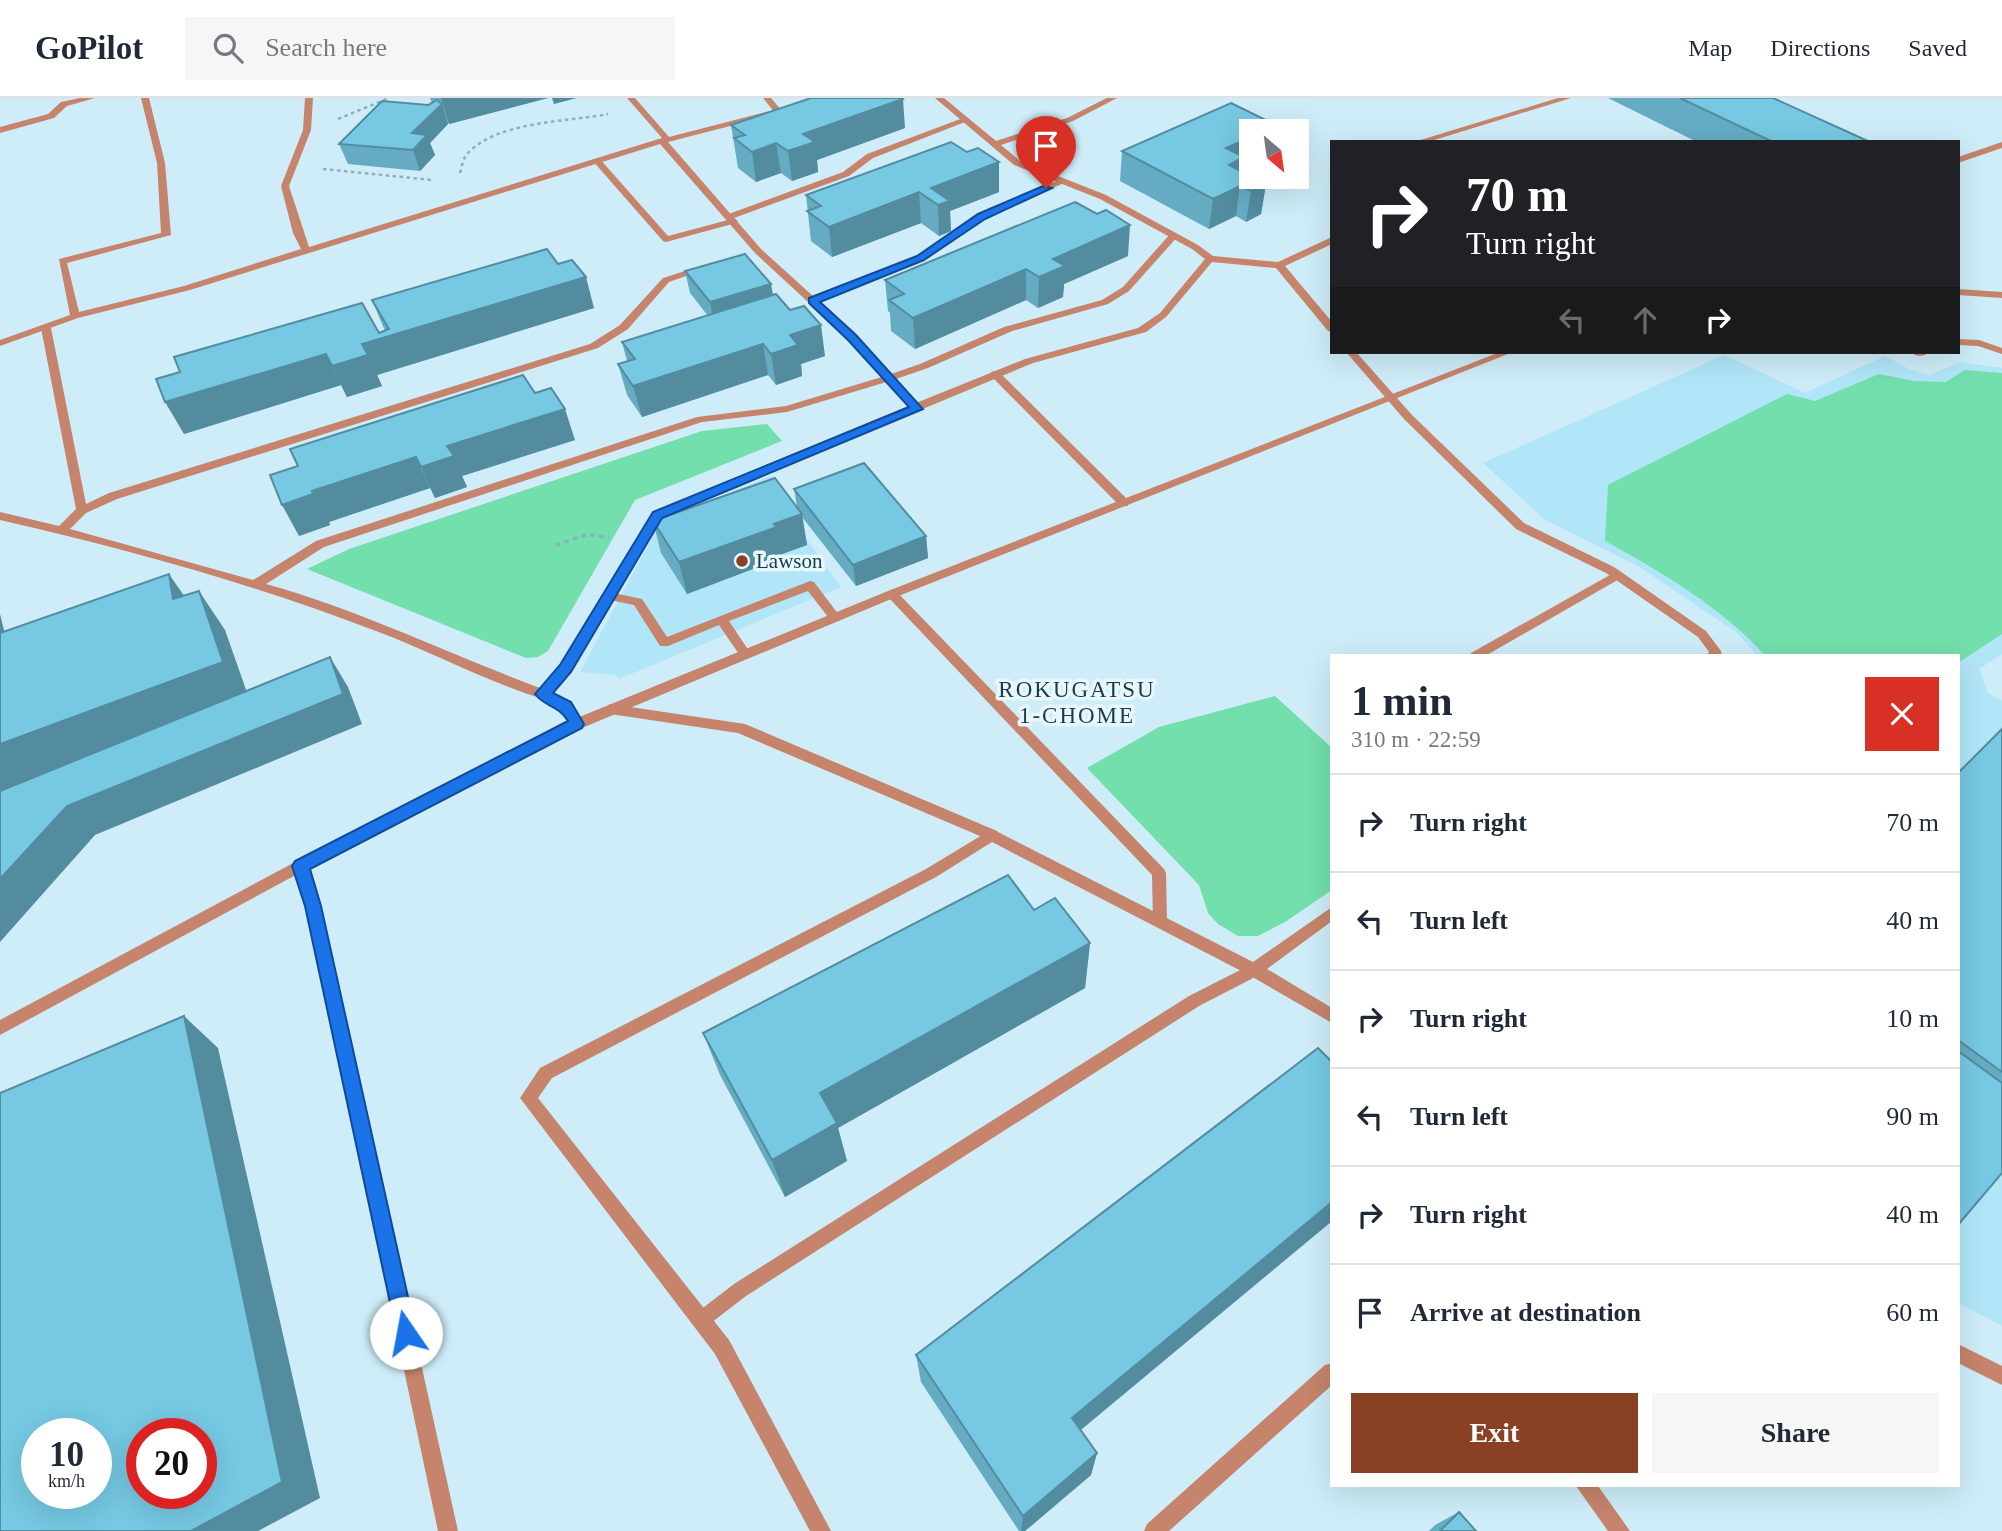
<!DOCTYPE html>
<html lang="en">
<head>
<meta charset="utf-8">
<style>
  :root { --surface:#fff; --page:#f6f6f7; --text:#1f2937; --muted:#747a83; --line:#e0e1e3; --accent:#894023 }
  body { margin:0; font-family:"Times New Roman",serif; background:var(--page); color:var(--text); height:100vh; display:flex; flex-direction:column; font-size:26px; white-space:nowrap }
  * { box-sizing:border-box; margin:0 }
  p { font-size:23px; color:var(--muted) }
  .icon { flex:none; width:38px; height:38px; fill:none; stroke:currentColor; stroke-width:2; stroke-linecap:round; stroke-linejoin:round }
  .map { position:relative; flex:1; overflow:hidden }
  .sheet { position:absolute; left:1330px; top:556px; width:630px; height:833px; display:flex; flex-direction:column; background:var(--surface); border-radius:0px; box-shadow:0 7px 28px #0002 }
  .sheet>* { flex:none }
  .guide { position:absolute; left:1330px; top:42px; width:630px; height:214px; border-radius:0px; box-shadow:0 7px 28px #0002; background:#202124; color:#fff; overflow:hidden }
  .needle { width:46px; rotate:151deg }
  .fabs { position:absolute; left:1239px; top:21px; display:grid; gap:14px }
  .fabs a { display:grid; place-items:center; width:70px; height:70px; border-radius:0px; background:var(--surface); box-shadow:0 7px 28px #0002; font-size:35px }
  .speed { position:absolute; left:21px; top:1320px; display:flex; gap:14px; font-size:35px; font-weight:700; text-align:center }
  .speed>* { display:grid; place-content:center; width:91px; height:91px; border-radius:50%; background:var(--surface); box-shadow:0 7px 28px #0002; line-height:1 }
  .speed small { font-size:18px; font-weight:400 }
  .speed .limit { border:10px solid #d22; background:#fff; color:#111 }
  .pin { position:absolute; display:grid; place-items:center; width:60px; height:60px; color:#fff; margin:-72px -30px; border-radius:50% 50% 50% 0; rotate:-45deg; box-shadow:0 0 7px #0007 }
  .pin .icon { rotate:45deg }
  .me { position:absolute; width:77px; margin:-38px; rotate:348deg; stroke-linejoin:round; filter:drop-shadow(0 0 5px #0008) }
  .turn { display:flex; align-items:center; gap:24px; height:147px; padding:0 21px; font-size:32px }
  .turn .icon { width:91px; height:91px; stroke-width:2.5 }
  .turn b { display:block; font-size:49px; line-height:60px }
  .lanes { display:flex; align-items:center; height:66px; padding:0 21px; background:#0003; justify-content:center; gap:35px; direction:ltr }
  .lanes .off { opacity:.35 }
  .round { display:grid; place-items:center; flex:none; width:74px; height:74px; border-radius:0px; background:var(--page) }
  .head { display:flex; align-items:center; justify-content:space-between; height:119px; padding:0 21px }
  h1 { font-size:42px; font-weight:700; line-height:52px }
  .action { display:flex; gap:14px; margin-top:auto; padding:14px 21px }
  .action a { flex:1; height:80px; border-radius:0px; background:var(--accent); color:#fff; font-size:28px; font-weight:700; line-height:80px; text-align:center }
  .action a+a { background:var(--page); color:var(--text) }
  ul { padding:0; list-style:none }
  li { display:flex; align-items:center; gap:21px; height:98px; padding:0 21px; border-top:2px solid var(--line) }
  li div { flex:1 }
  li b { display:block; font-size:26px }
  li em { font-style:normal }
  header { display:flex; align-items:center; gap:42px; box-sizing:border-box; height:98px; padding:0 35px; background:var(--surface); border-bottom:2px solid var(--line) }
  header strong { font-size:33px }
  nav { display:flex; gap:38px; margin-inline-start:auto; font-size:24px }
  .search { width:490px; height:63px; background:var(--page); display:flex; align-items:center; gap:18px; box-sizing:border-box; padding:0 24px; border-radius:0px; color:var(--muted); font-size:26px }
  .map>svg:first-child { display:block }
  .built { fill:#b1e6f8 }
  .green { fill:#72dfac }
  .lines { fill:none; stroke-linecap:round; stroke-linejoin:round }
  .path-far1 { stroke:#8fafba; stroke-width:2.5; stroke-dasharray:3.5 3.5; stroke-linecap:butt }
  .path { stroke:#8fafba; stroke-width:3.5; stroke-dasharray:4.5 4.5; stroke-linecap:butt }
  .service { fill:#c5846b; fill-rule:evenodd }
  .minor { fill:#c5846b; fill-rule:evenodd }
  .tertiary { fill:#c5846b; fill-rule:evenodd }
  .wall { fill:#65acc3 }
  .shaded-wall { fill:#538c9f }
  .building { fill:#76c8e3; stroke:#538c9f; stroke-width:2; fill-rule:evenodd }
  .route { fill:#1a73e8; stroke:#114b97; stroke-width:2 }
  .poi-dot { fill:#894023; stroke:#e8f7fd; stroke-width:2.5 }
  .labels { text-anchor:middle; stroke-width:7; stroke-linejoin:round; paint-order:stroke }
  .poi-label { font-size:21px; fill:#1a3c47; stroke:#e8f7fd; text-anchor:start }
  .neighbourhood-label { font-size:23px; letter-spacing:2px; fill:#1a3c47; stroke:#e8f7fd }
</style>
</head>
<body>
<header>
<strong>GoPilot</strong>
<div class="search"><svg class="icon" aria-label="search" viewBox="0 0 24 24"><circle cx="10" cy="10" r="6"/><path d="M15 15l6 6"/></svg>Search here</div>
<nav><a>Map</a><a>Directions</a><a>Saved</a></nav>
</header>
<div class="map">
<svg width="2002" height="1433" viewBox="0 0 2002 1433">
  <rect width="100%" height="100%" fill="#ceedf8"/>
  <g class="built">
    <polygon points="1724,257 1805,295 1885,258 1909,271 1930,277 1960,264 2002,270 2002,556 1979,571 1988,595 2002,603 2002,1228 1958,1205 1958,558 1758,558 1736,534 1638,468 1544,421 1483,365"/>
    <polygon points="771,378 795,425 841,489 619,581 615,577 580,574 661,423"/>
  </g>
  <g class="green">
    <path d="M1965,272L2002,275V536L1958,565V558H1765C1727,513 1657,471 1605,443L1608,387L1787,296L1815,303L1879,276L1914,283L1946,284Z"/>
    <polygon points="767,326 782,343 635,402 548,553 538,559 526,560 307,471 349,451 702,333"/>
    <polygon points="1275,598 1332,650 1332,792 1285,824 1258,838 1238,838 1218,826 1208,815 1199,787 1087,670 1159,629"/>
  </g>
  <g class="lines">
    <g class="path-far1">
      <polyline points="338,21 389,0"/>
      <polyline points="323,71 432,82"/>
      <path d="M460,75C462,68 463,60 468,55C498,23 567,24 608,16"/>
    </g>
    <polyline class="path" points="556,447 588,436 609,440"/>
    <g class="service">
      <polygon points="763,0 771,0 782,13 781,15 775,15"/>
      <polygon points="963,20 970,22 873,60 849,78 734,120 738,123 736,125 666,144 663,143 592,62 599,60 668,138 728,122 724,119 726,117 843,74 867,56"/>
      <polygon points="1062,81 1069,83 1000,112 923,162 816,205 808,203 917,158 994,108"/>
      <path d="M1171,135L1179,137L1129,193L1108,206L1012,233L928,270L893,282L787,314L702,324L324,449L266,486C363,513 453,558 548,593L550,596L548,599L543,601C485,583 432,554 376,533C254,486 127,451 0,422V414L59,428L76,411L41,230L46,227L51,230L86,406L109,395L590,246L620,227L663,180L704,167L709,170L669,184L628,231L598,250L117,401L86,415L70,431L253,482L316,443L697,319L786,308L885,278L920,266L1004,229L1102,202L1123,189Z"/>
      <polygon points="1958,191 2002,194 2002,200 1958,197"/>
      <polygon points="1958,241 1979,242 2002,250 2002,256 1978,248 1958,247"/>
      <path d="M1911,254H1929C1925,259 1915,259 1911,254Z"/>
      <polygon points="995,273 999,274 1128,402 1128,408 1120,408 991,278 991,274"/>
      <polygon points="1617,473 1621,474 1623,477 1621,480 1485,558 1469,558 1471,555"/>
      <polygon points="810,483 814,484 839,517 841,520 839,523 831,523 808,493 729,523 751,556 745,561 741,559 719,527 668,548 660,548 634,507 605,501 603,498 609,494 642,501 667,539"/>
      <polygon points="892,492 896,493 1164,771 1166,775 1167,824 1165,828 1160,830 1155,828 1153,824 1152,777 888,499 886,496"/>
      <polygon points="610,606 745,626 997,733 999,737 997,741 987,741 738,635 610,616 603,611"/>
      <polygon points="300,762 305,764 307,768 320,808 458,1433 438,1433 306,808 293,768 295,764"/>
      <polygon points="1254,865 1259,867 1262,872 1259,877 1199,908 746,1198 707,1228 701,1231 695,1228 692,1222 695,1216 734,1186 1189,898"/>
      <polygon points="1332,1265 1332,1287 1169,1433 1144,1433 1147,1426 1325,1267"/>
      <polygon points="1576,1388 1598,1388 1630,1433 1608,1433"/>
    </g>
    <g class="minor">
      <polygon points="80,0 95,0 67,8 54,20 0,35 0,29 48,16 61,4"/>
      <polygon points="141,0 149,0 165,65 171,137 67,165 79,214 184,188 301,151 293,135 281,88 303,32 305,0 313,0 311,32 289,88 309,149 662,40 627,0 635,0 669,39 770,13 774,15 773,17 668,44 761,151 856,237 916,305 1025,261 1138,230 1160,215 1205,161 1192,151 1100,101 1014,67 935,0 944,0 996,43 1067,20 1107,0 1117,0 1073,23 1001,47 1020,63 1106,97 1198,147 1213,158 1278,164 1332,139 1332,146 1285,168 1332,224 1332,234 1328,233 1276,170 1212,164 1166,219 1146,234 1033,265 661,420 571,573 552,595 571,605 584,626 577,631 572,630 561,611 538,599 536,596 561,567 653,414 908,308 848,241 755,155 660,46 190,192 78,220 0,248 0,242 70,217 59,161 161,135 157,65"/>
      <polygon points="1558,0 1571,0 1428,44 1414,44"/>
      <polygon points="1346,254 1356,254 1412,317 1524,425 1614,469 1706,533 1721,553 1722,558 1706,558 1709,554 1698,539 1606,475 1516,431 1404,321"/>
      <polygon points="992,731 1253,864 1332,809 1332,823 1267,871 1332,910 1332,925 1249,877 992,744 936,779 552,980 538,1000 729,1242 831,1433 810,1433 715,1256 520,1000 540,970 926,771"/>
      <polygon points="1958,1246 2002,1268 2002,1287 1958,1265"/>
    </g>
    <g class="tertiary">
      <polygon points="2002,44 2002,50 1958,65 1958,59"/>
      <polygon points="1500,254 1513,254 896,499 582,630 305,772 0,937 0,922 295,764 572,622 888,493"/>
    </g>
  </g>
  <g class="wall">
    <polygon points="430,0 548,0 449,26 448,24 448,26 430,45 435,57 420,73 348,66 339,46 428,7 432,5"/>
    <polygon points="1608,0 1773,0 1870,44 1697,44"/>
    <polygon points="731,27 905,30 817,62 818,74 792,83 781,75 756,84 738,70"/>
    <polygon points="1276,27 1275,33 1251,33 1242,73 1266,86 1261,116 1246,124 1236,118 1209,131 1120,83 1122,53"/>
    <polygon points="951,44 999,94 950,113 951,133 939,138 921,125 832,159 811,143 806,97"/>
    <polygon points="1128,158 1064,186 1063,199 1038,210 1026,202 915,251 891,233 890,215 888,213 885,182"/>
    <polygon points="558,166 594,210 377,277 382,288 347,299 341,287 184,336 379,235 385,233 372,202"/>
    <polygon points="685,173 773,197 825,258 801,266 802,278 776,287 768,277 642,319 627,297 618,266 627,263 622,244 708,218 690,195"/>
    <polygon points="535,295 575,342 462,378 467,389 435,400 430,390 329,424 330,427 299,438"/>
    <polygon points="794,391 926,438 928,460 856,488 802,419 807,447 782,456 782,460 687,496 661,455 653,423 797,409"/>
    <polygon points="2002,631 2002,1075 1958,1127 1958,675"/>
    <polygon points="1034,812 1090,845 1085,890 838,1030 847,1063 785,1099 720,977 703,935"/>
    <polygon points="1332,964 1332,1123 1081,1332 1097,1355 1091,1377 1025,1433 1019,1433 921,1284 916,1257"/>
    <polygon points="1459,1414 1476,1433 1429,1433 1435,1427"/>
  </g>
  <g class="shaded-wall">
    <polygon points="441,0 548,0 449,26"/>
    <polygon points="552,0 577,0 554,6"/>
    <polygon points="903,1 905,30 817,62 818,74 792,83 788,53 803,36"/>
    <polygon points="442,6 448,26 430,45 435,57 420,73 413,52 412,35"/>
    <polygon points="1276,27 1275,33 1263,33"/>
    <polygon points="1251,39 1251,66 1242,70 1236,118 1209,131 1213,101 1226,50"/>
    <polygon points="776,45 781,75 756,84 752,54"/>
    <polygon points="999,64 999,94 950,113 951,133 939,138 938,107 931,90"/>
    <polygon points="1266,86 1261,116 1246,124 1251,93"/>
    <polygon points="919,94 921,125 832,159 829,129"/>
    <polygon points="1130,127 1128,158 1064,186 1063,199 1038,210 1039,179 1053,161"/>
    <polygon points="1026,171 1026,202 915,251 913,220"/>
    <polygon points="586,179 594,210 377,277 382,288 347,299 332,268 362,246"/>
    <polygon points="771,186 775,207 714,226 710,204"/>
    <polygon points="821,227 825,258 801,266 802,278 776,287 771,256 790,237"/>
    <polygon points="763,246 768,277 642,319 633,288"/>
    <polygon points="326,256 341,287 184,336 165,304"/>
    <polygon points="565,311 575,342 462,378 467,389 435,400 421,369 447,348"/>
    <polygon points="416,359 430,390 329,424 330,427 299,438 282,407 312,393"/>
    <polygon points="802,416 807,447 782,456 782,460 687,496 679,464"/>
    <polygon points="926,438 928,460 856,488 853,467"/>
    <polygon points="169,476 196,515 173,501"/>
    <polygon points="199,493 225,532 250,603 0,697 0,646"/>
    <polygon points="0,516 13,569 0,573"/>
    <polygon points="330,559 348,589 362,626 95,737 0,844 0,781 67,708"/>
    <polygon points="1090,845 1085,890 838,1030 847,1063 785,1099 772,1062 820,995"/>
    <polygon points="184,918 218,950 320,1400 258,1433 191,1433"/>
    <polygon points="1332,1104 1332,1123 1067,1343 1072,1320"/>
    <polygon points="1097,1355 1091,1377 1025,1433 1021,1433 1023,1418"/>
  </g>
  <g class="building">
    <polygon points="811,0 902,0 903,1 803,36 815,44 788,53 776,45 752,54 734,40 745,37 731,27"/>
    <polygon points="1680,0 1773,0 1870,44 1773,44"/>
    <polygon points="437,2 442,6 412,35 427,37 413,52 339,46 382,3 428,7"/>
    <polygon points="1231,5 1276,27 1263,33 1251,33 1251,39 1226,50 1244,59 1229,67 1266,86 1251,93 1240,88 1213,101 1122,53"/>
    <polygon points="951,44 967,54 978,50 999,64 931,90 950,103 938,107 919,94 829,129 807,113 821,108 806,97"/>
    <polygon points="1075,104 1097,116 1106,112 1130,127 1053,161 1065,168 1039,179 1026,171 913,220 889,202 904,196 885,182"/>
    <polygon points="547,151 558,166 572,162 586,179 362,246 368,257 332,268 326,256 165,304 156,281 180,274 174,259 362,205 379,235 389,231 372,202"/>
    <polygon points="745,156 771,186 710,204 685,173"/>
    <polygon points="776,196 790,212 804,208 821,227 790,237 798,247 771,256 763,246 633,288 618,266 635,261 622,244"/>
    <polygon points="523,277 535,295 551,290 565,311 447,348 454,358 421,369 416,359 312,393 313,396 282,407 270,377 298,368 290,351"/>
    <polygon points="864,365 926,438 853,467 794,391"/>
    <polygon points="775,380 802,416 774,426 777,429 679,464 653,423"/>
    <polygon points="169,476 173,501 199,493 223,564 0,646 0,535"/>
    <polygon points="330,559 343,596 67,708 0,781 0,693"/>
    <polygon points="2002,631 2002,974 1958,942 1958,675"/>
    <polygon points="1008,777 1034,812 1055,800 1090,845 820,995 837,1025 772,1062 703,935"/>
    <path d="M184,918L282,1384L191,1433H0V995ZM37,1335H96V1395H37ZM142,1335H201V1395H142Z"/>
    <polygon points="1318,950 1332,964 1332,1104 1072,1320 1097,1355 1023,1418 916,1257"/>
    <polygon points="1958,953 2002,985 2002,1075 1958,1127"/>
    <polygon points="1459,1414 1476,1433 1440,1433"/>
  </g>
  <path class="route" d="M1043,88L1052,90L985,121L924,162L820,204L856,237L923,311L662,420L571,574L553,595L571,604L584,626L582,630L310,771L321,808L416,1235L413,1242L406,1245L398,1242L305,808L292,768L295,763L568,623C558,607 545,609 535,596L560,567L653,414L909,309L848,242L809,205V200L917,158L978,116Z"/>
  <circle class="poi-dot" cx="742" cy="463" r="7"/>
  <g class="labels">
    <g class="poi-label">
      <text x="756" y="470">Lawson</text>
    </g>
    <g class="neighbourhood-label">
      <text x="1077" y="599">ROKUGATSU<tspan x="1077" dy="26">1-CHOME</tspan></text>
    </g>
  </g>
</svg>
<div class="fabs">
<a><svg class="needle" viewBox="-14 -14 28 28"><path d="M0-13l5 13h-10z" fill="#e53935"/><path d="M0 13l5-13h-10z" fill="#747a83"/></svg></a>
</div>
<div class="speed"><div>10<small>km/h</small></div><div class="limit">20</div></div>
<div class="pin" style="left:1046px;top:90px;background:#d93025"><svg class="icon" aria-label="arrive" viewBox="0 0 24 24"><path d="M6 21V4h12l-3 4 3 4H6"/></svg></div>
<svg class="me" style="left:406px;top:1235px" viewBox="-20 -20 40 40"><circle r="19" fill="#fff"/><path d="M0-13L10 11 0 6-10 11z" fill="#1a73e8"/></svg>
<div class="guide">
<div class="turn"><svg class="icon" aria-label="right" viewBox="0 0 24 24"><path d="M7 20v-9h11M14 6l5 5-5 5"/></svg><div><b>70 m</b>Turn right</div></div>
<div class="lanes"><svg class="icon off" aria-label="left" viewBox="0 0 24 24"><path d="M17 20v-9H6M10 6l-5 5 5 5"/></svg><svg class="icon off" aria-label="ahead" viewBox="0 0 24 24"><path d="M12 20V5M6 11l6-6 6 6"/></svg><svg class="icon" aria-label="right" viewBox="0 0 24 24"><path d="M7 20v-9h11M14 6l5 5-5 5"/></svg></div>
</div>
<section class="sheet">
<div class="head"><div><h1>1 min</h1><p>310 m · 22:59</p></div><a class="round" style="background:#d93025;color:#fff"><svg class="icon" aria-label="close" viewBox="0 0 24 24"><path d="M6 6l12 12M18 6L6 18"/></svg></a></div>
<ul>
<li><svg class="icon" aria-label="right" viewBox="0 0 24 24"><path d="M7 20v-9h11M14 6l5 5-5 5"/></svg><div><b>Turn right</b></div><em>70 m</em></li>
<li><svg class="icon" aria-label="left" viewBox="0 0 24 24"><path d="M17 20v-9H6M10 6l-5 5 5 5"/></svg><div><b>Turn left</b></div><em>40 m</em></li>
<li><svg class="icon" aria-label="right" viewBox="0 0 24 24"><path d="M7 20v-9h11M14 6l5 5-5 5"/></svg><div><b>Turn right</b></div><em>10 m</em></li>
<li><svg class="icon" aria-label="left" viewBox="0 0 24 24"><path d="M17 20v-9H6M10 6l-5 5 5 5"/></svg><div><b>Turn left</b></div><em>90 m</em></li>
<li><svg class="icon" aria-label="right" viewBox="0 0 24 24"><path d="M7 20v-9h11M14 6l5 5-5 5"/></svg><div><b>Turn right</b></div><em>40 m</em></li>
<li><svg class="icon" aria-label="arrive" viewBox="0 0 24 24"><path d="M6 21V4h12l-3 4 3 4H6"/></svg><div><b>Arrive at destination</b></div><em>60 m</em></li>
</ul>
<div class="action"><a>Exit</a><a>Share</a></div>
</section>
</div>
</body>
</html>
